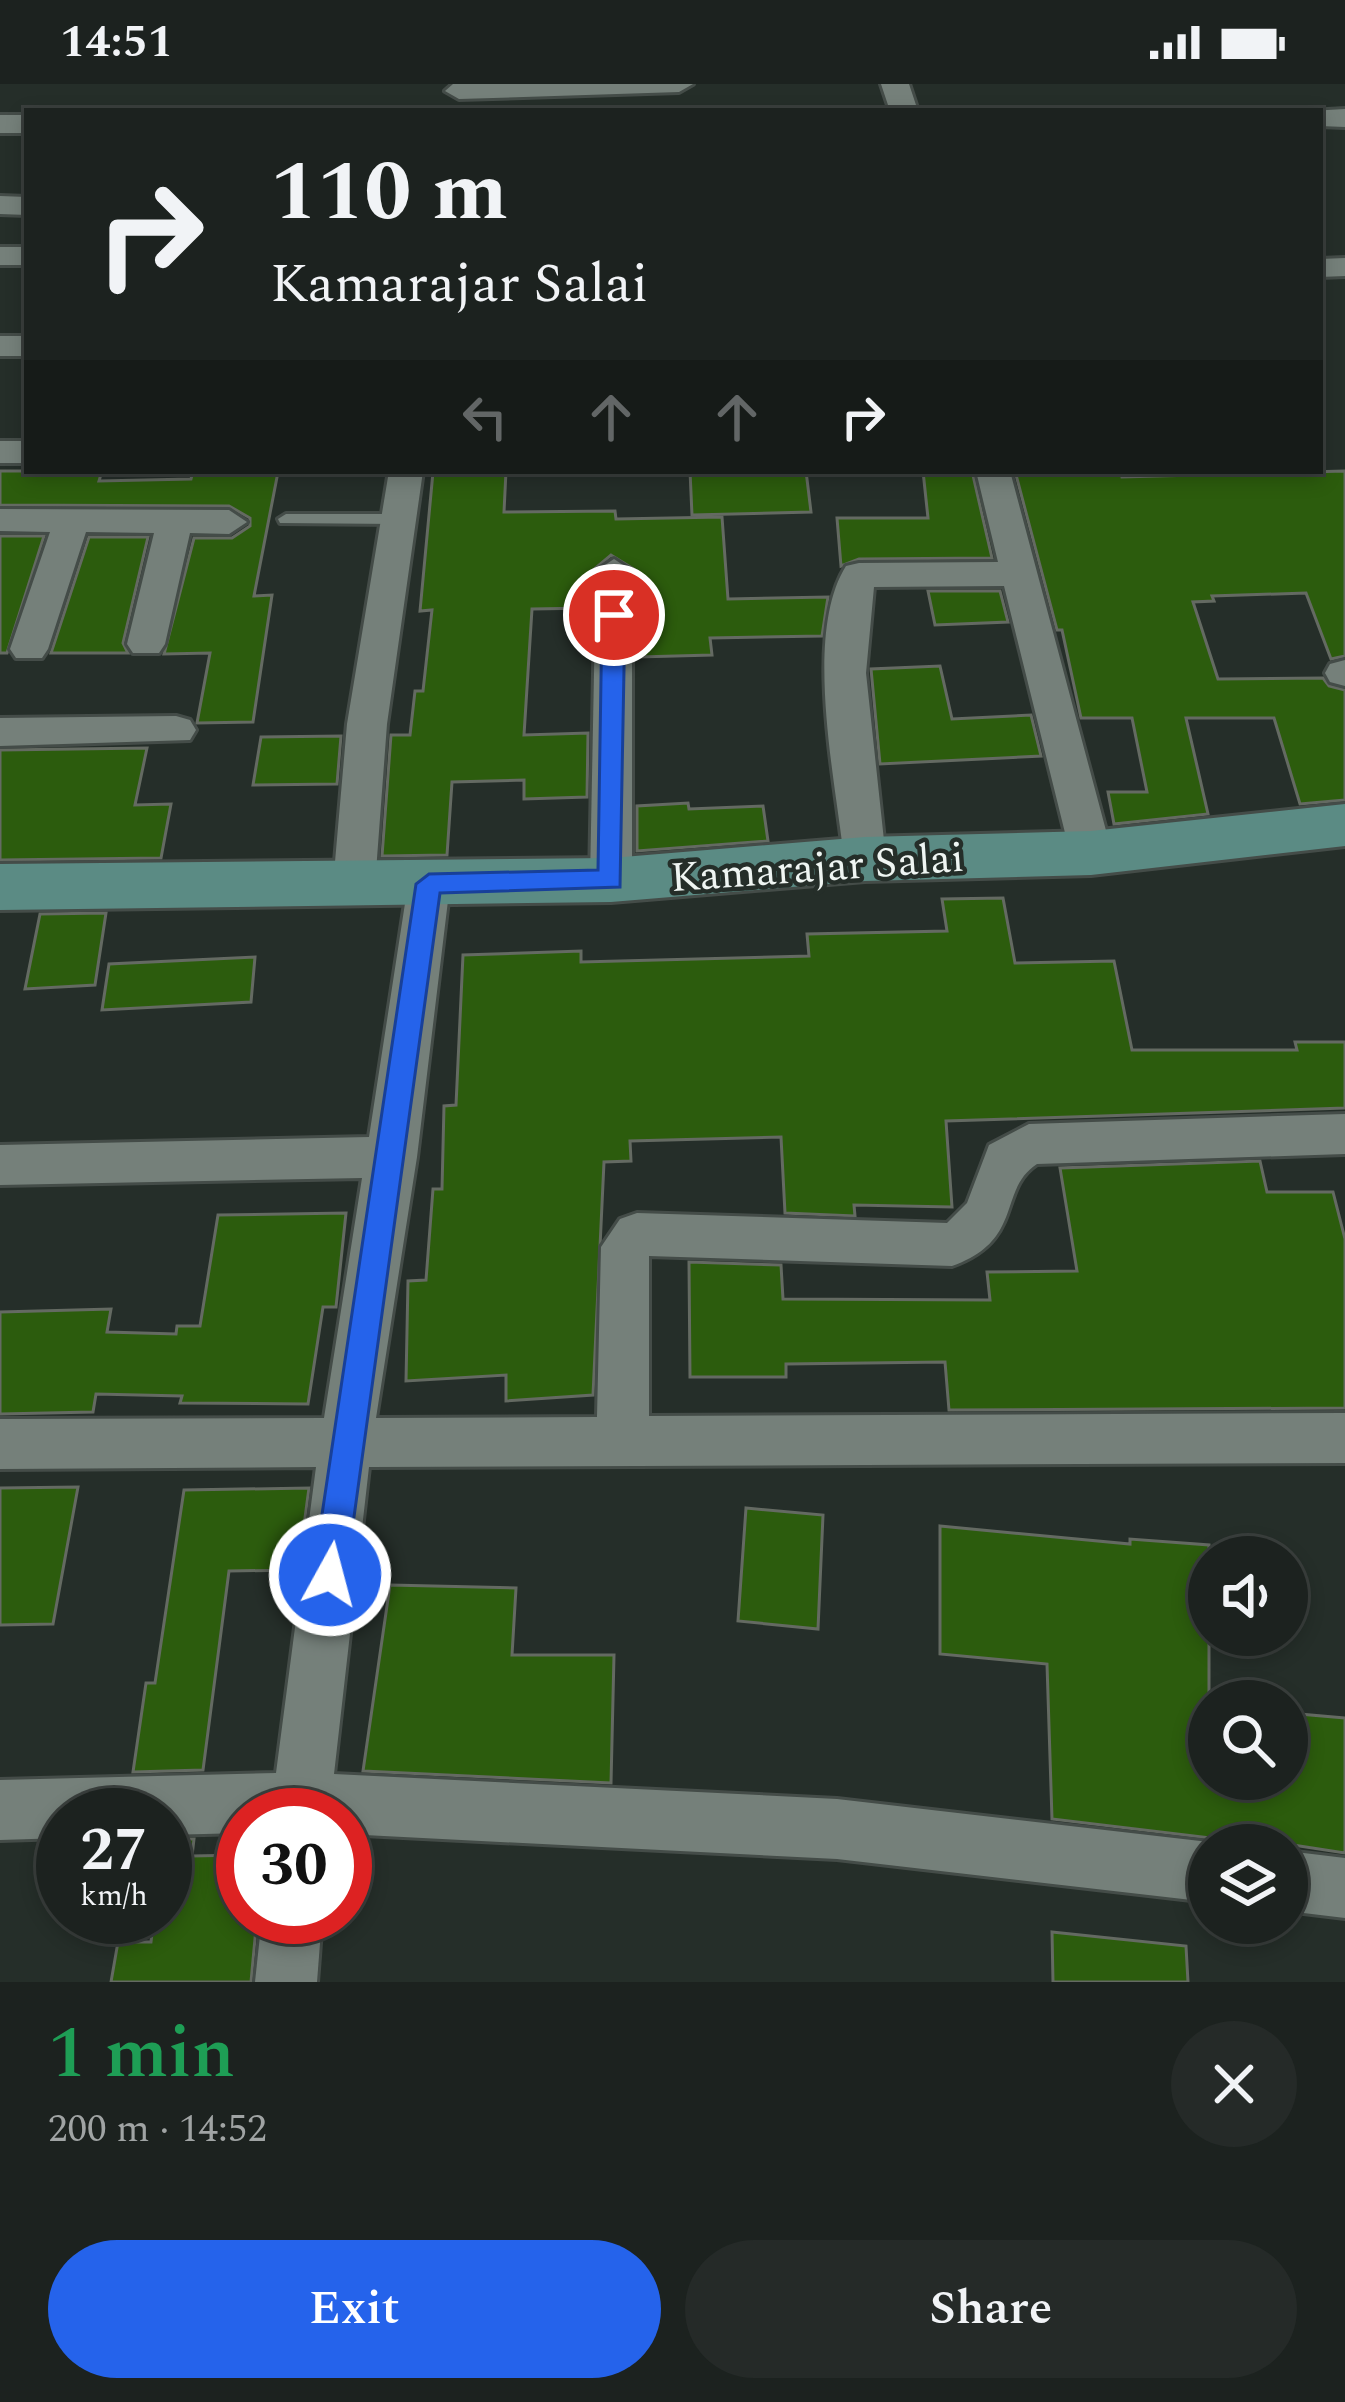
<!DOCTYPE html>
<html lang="en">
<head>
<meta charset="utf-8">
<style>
  :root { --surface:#1c221f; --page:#252a28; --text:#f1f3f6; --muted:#a0a4a4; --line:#3a3f3d; --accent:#2563eb }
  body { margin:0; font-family:Spectral,serif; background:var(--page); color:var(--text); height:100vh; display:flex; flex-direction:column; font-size:45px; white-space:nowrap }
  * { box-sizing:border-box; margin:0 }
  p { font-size:39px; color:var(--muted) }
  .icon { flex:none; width:66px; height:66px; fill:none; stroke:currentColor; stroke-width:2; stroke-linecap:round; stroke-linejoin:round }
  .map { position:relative; height:1898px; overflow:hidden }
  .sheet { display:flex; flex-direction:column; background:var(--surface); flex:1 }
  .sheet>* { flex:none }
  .guide { position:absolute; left:24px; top:24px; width:1299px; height:366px; border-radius:0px; box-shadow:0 6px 18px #0003,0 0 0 3px var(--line); background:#1c221f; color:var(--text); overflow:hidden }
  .buttons { position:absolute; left:1188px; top:1452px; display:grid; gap:24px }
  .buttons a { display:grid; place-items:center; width:120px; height:120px; border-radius:50%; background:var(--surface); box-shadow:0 6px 18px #0003,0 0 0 3px var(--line); font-size:60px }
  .speed { position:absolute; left:36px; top:1704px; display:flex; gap:24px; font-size:60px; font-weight:700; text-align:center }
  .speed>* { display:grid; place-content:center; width:156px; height:156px; border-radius:50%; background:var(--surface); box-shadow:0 6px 18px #0003,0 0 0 3px var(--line); line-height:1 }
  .speed small { font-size:30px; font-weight:400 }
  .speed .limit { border:18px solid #d22; background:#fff; color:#111 }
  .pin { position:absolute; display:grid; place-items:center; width:102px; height:102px; color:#fff; margin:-51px; border:6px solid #fff; border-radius:50%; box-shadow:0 3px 12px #0007 }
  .me { position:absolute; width:132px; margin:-66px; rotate:7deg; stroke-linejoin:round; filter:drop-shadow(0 0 9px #0008) }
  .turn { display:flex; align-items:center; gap:42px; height:252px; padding:0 48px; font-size:54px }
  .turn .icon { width:156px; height:156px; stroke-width:2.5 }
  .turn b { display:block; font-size:84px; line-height:102px }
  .lanes { display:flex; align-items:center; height:114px; padding:0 48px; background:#0003; justify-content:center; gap:60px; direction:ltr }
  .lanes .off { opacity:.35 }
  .round { display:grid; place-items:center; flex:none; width:126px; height:126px; border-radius:63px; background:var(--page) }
  .summary { display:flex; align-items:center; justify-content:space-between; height:204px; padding:0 48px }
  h1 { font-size:72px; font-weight:600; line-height:90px; color:#1e9e55 }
  .cta { display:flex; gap:24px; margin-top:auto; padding:24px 48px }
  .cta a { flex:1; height:138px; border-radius:72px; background:var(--accent); color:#fff; font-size:48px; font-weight:600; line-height:138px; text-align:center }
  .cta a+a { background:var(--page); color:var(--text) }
  .status { display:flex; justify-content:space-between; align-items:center; height:84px; padding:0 60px; background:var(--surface); direction:ltr }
  .status svg { height:33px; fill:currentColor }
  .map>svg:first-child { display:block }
  .building { fill:#2c5c0d; stroke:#646a62; stroke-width:3 }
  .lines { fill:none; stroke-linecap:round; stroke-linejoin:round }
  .service-casing { stroke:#444c48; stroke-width:6 }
  .minor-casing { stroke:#444c48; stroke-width:6 }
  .secondary-casing { stroke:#444c48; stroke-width:6 }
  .service { fill:#75807a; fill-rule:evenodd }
  .minor { fill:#75807a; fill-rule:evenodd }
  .secondary { fill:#5b8b84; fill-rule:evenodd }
  .route { fill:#2563eb; stroke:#184099; stroke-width:3 }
  .labels { text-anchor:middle; stroke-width:9; stroke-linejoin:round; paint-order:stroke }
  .street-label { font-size:42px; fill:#eff5f2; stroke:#252e29 }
</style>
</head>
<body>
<div class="status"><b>14:51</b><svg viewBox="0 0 49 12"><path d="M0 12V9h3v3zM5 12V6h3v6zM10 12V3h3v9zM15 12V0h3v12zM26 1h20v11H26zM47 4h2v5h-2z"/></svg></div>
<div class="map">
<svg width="1345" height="1898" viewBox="0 0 1345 1898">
  <rect width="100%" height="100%" fill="#252e29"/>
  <g class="building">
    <polygon points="0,387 102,387 99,397 191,395 193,387 278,388 254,512 272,511 253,638 197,639 210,569 164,570 194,454 232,454 250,442 250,434 229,422 0,421"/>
    <polygon points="506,387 504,428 615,427 616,435 722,433 728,515 828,513 822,552 710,554 712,571 638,573 637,487 611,471 592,487 591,524 532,525 524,651 588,649 587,713 524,715 524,696 452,698 447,771 382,772 391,651 410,651 415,607 423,607 432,526 420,527 433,388"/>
    <polygon points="690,387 806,387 811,428 692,431"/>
    <polygon points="923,387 972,387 992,474 859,475 841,482 837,434 928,434"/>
    <polygon points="1015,387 1121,387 1122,393 1345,387 1345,572 1331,575 1306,509 1212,512 1214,517 1193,518 1218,595 1323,594 1329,602 1345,606 1345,716 1300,720 1274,634 1186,634 1208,730 1114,740 1108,708 1147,708 1132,634 1081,634 1062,546 1057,546"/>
    <polygon points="0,452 44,452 7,569 0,569"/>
    <polygon points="89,453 148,453 123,559 128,569 51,569"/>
    <polygon points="928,507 1000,507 1008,538 935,541"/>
    <polygon points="940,582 952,635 1031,631 1041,672 880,680 871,585"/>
    <polygon points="341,652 337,700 253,701 261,653"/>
    <polygon points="147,664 135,721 171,720 161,774 0,776 0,666"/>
    <polygon points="688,719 689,725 763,722 768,757 637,767 637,722"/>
    <polygon points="1003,814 1015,879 1114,877 1132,966 1297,966 1295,958 1345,958 1345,1024 946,1037 952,1123 854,1121 855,1132 785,1129 781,1053 630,1057 631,1077 604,1078 593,1311 506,1317 506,1291 406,1297 408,1197 426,1196 433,1105 442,1105 444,1022 456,1021 463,871 581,867 581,878 809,872 807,850 947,847 942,815"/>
    <polygon points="106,829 95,901 25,905 40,830"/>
    <polygon points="255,873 251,918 102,926 109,880"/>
    <polygon points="1260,1077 1267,1108 1333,1108 1345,1155 1345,1324 949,1326 945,1278 786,1280 786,1293 690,1293 689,1178 781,1181 783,1215 990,1216 987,1188 1077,1187 1060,1084"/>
    <polygon points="346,1129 336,1223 323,1223 308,1320 180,1319 182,1312 96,1310 93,1328 0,1330 0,1228 111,1225 107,1248 176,1250 177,1242 200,1242 218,1131"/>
    <polygon points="78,1403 53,1540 0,1541 0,1404"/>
    <polygon points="309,1404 298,1486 229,1487 203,1686 133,1688 146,1599 155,1599 184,1406"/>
    <polygon points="746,1424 823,1431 818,1545 738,1537"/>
    <polygon points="940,1442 1130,1460 1130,1455 1209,1461 1209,1695 1287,1695 1287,1629 1345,1634 1345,1769 1293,1761 1220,1761 1210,1754 1052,1735 1047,1580 940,1570"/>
    <polygon points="390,1501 516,1504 512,1571 614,1571 611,1699 363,1687"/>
    <polygon points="165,1755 194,1755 192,1772 243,1771 243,1833 257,1833 251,1898 111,1898 118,1858 151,1858 154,1833 165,1833"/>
    <polygon points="1052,1848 1186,1862 1188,1898 1053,1898"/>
  </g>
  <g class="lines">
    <defs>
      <polygon id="service" points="286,430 397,430 405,435 397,440 280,439 278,435"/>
      <g id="minor">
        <polygon points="453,0 693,0 679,8 459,15 445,7"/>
        <polygon points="881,0 909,0 918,27 890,27"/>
        <polygon points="1345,25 1345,43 1320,42 1320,27 1310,27"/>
        <rect x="0" y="31" width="27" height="18"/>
        <polygon points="0,112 27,113 27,131 0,130"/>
        <rect x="0" y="163" width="27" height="18"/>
        <polygon points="1345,174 1345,192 1320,193 1320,175"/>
        <rect x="0" y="252" width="27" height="20"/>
        <rect x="0" y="357" width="27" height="22"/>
        <polygon points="389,387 423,387 387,640 375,801 369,812 354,817 339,812 333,801 347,640"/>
        <path d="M976,387H1010L1112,769L1106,780L1091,785L1076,780L1070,769L1004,502L874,503L866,589L886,775L880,786L865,791L850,786L844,775C836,698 803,550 846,482L859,479L998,478Z"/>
        <polygon points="0,425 229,426 247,438 229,450 190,449 165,560 159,569 133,569 127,560 154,449 86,448 48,565 42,574 16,574 10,565 50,448 0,447"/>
        <polygon points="614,475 632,487 632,796 626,807 611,812 596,807 590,796 596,487"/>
        <polygon points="1345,576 1345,602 1330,598 1325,589 1330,580"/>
        <polygon points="176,632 190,636 196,646 190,656 0,662 0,634"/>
        <path d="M429,784L444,789L450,800L417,1073L376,1334L597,1333L601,1163L620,1135L637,1129L947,1139L967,1119L989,1061L1029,1040L1345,1030V1070L1037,1080C997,1106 1025,1156 952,1182L649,1172V1332L1345,1329V1379L369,1383L334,1690L837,1715L1209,1758L1216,1761H1209V1818L837,1775L345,1750V1731H243V1749L165,1751V1731H63V1754L0,1756V1696L276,1689L316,1383L0,1385V1335L324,1334L362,1094L0,1101V1061L369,1053L408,800L414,789Z"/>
        <polygon points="1287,1767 1345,1774 1345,1834 1287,1827"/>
        <polygon points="262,1833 322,1833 317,1898 255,1898"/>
      </g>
      <polygon id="secondary" points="1345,720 1345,762 1091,791 865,797 611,818 0,826 0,780 611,774 865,753 1091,747"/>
    </defs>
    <use href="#service" class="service-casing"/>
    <use href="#minor" class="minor-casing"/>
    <use href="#secondary" class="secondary-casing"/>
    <use href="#service" class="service"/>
    <use href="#minor" class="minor"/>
    <use href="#secondary" class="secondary"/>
  </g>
  <polygon class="route" points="614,524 625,531 620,803 440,809 346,1491 341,1503 330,1507 318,1503 313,1491 416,800 429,790 598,786 602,531"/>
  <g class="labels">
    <g class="street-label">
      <text transform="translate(817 782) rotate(-4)" y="15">Kamarajar Salai</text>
    </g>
  </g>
</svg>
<div class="buttons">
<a><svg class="icon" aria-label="sound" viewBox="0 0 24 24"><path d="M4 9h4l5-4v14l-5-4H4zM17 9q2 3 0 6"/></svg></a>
<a><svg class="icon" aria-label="search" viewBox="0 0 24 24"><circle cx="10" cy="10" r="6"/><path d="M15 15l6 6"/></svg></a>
<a><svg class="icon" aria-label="layers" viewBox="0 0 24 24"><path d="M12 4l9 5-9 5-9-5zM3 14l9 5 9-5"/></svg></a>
</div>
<div class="speed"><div>27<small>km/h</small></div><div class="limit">30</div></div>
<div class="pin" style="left:614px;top:531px;background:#d93025"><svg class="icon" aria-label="arrive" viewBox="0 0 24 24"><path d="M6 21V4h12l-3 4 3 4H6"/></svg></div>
<svg class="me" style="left:330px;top:1491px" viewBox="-20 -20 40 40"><circle r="17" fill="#2563eb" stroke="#fff" stroke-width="3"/><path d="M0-11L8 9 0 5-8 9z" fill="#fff"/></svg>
<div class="guide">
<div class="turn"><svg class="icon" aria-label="right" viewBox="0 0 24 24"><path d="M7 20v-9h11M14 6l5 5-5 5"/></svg><div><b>110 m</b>Kamarajar Salai</div></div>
<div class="lanes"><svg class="icon off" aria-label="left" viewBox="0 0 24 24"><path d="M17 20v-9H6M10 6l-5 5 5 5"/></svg><svg class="icon off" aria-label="ahead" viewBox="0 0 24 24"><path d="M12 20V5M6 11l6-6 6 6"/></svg><svg class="icon off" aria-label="ahead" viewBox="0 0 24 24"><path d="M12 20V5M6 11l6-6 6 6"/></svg><svg class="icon" aria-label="right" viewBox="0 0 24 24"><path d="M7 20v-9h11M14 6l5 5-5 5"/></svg></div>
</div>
</div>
<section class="sheet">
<div class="summary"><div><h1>1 min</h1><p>200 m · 14:52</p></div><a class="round"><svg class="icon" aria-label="close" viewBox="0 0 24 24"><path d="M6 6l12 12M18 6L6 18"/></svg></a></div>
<div class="cta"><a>Exit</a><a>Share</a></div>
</section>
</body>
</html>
